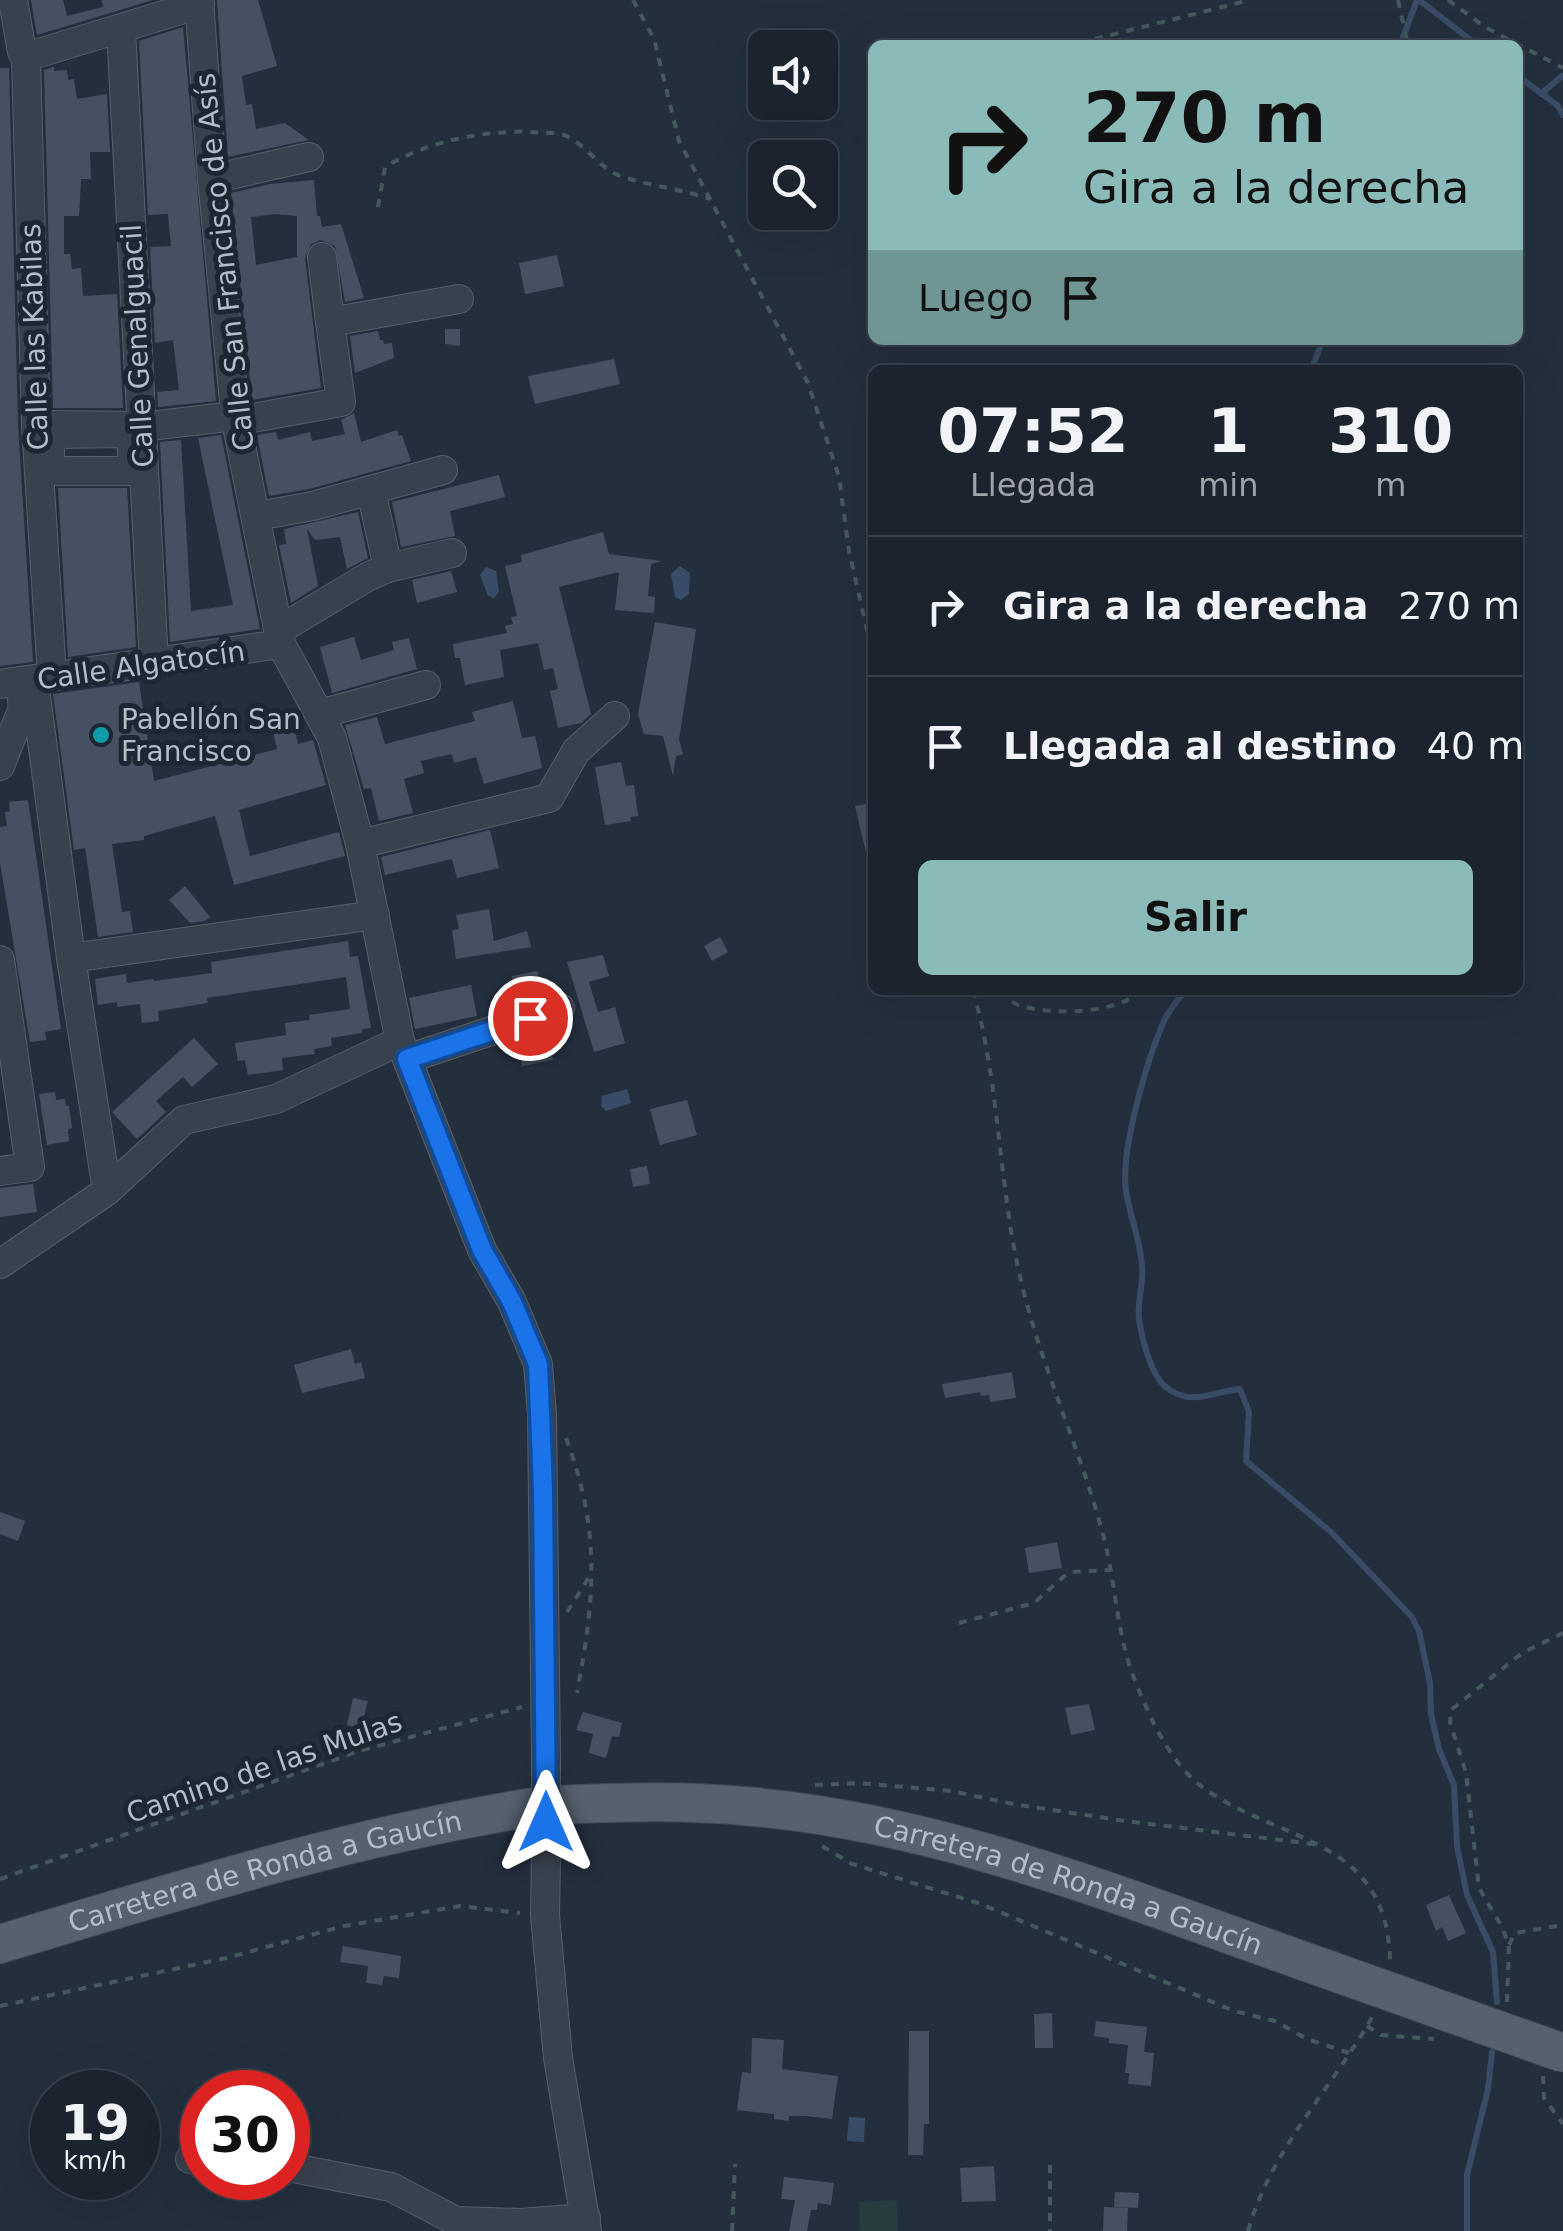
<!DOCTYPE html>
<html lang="es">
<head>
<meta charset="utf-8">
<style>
  :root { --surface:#1b232e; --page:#242b36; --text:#f1f3f6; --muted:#a0a4aa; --line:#39404a; --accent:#8bbbb9 }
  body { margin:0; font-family:"DejaVu Sans",sans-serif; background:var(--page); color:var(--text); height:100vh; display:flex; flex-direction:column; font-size:38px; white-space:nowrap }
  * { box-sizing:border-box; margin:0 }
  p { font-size:32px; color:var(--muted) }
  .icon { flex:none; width:55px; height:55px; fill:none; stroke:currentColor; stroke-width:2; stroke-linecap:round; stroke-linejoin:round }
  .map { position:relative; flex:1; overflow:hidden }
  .drawer { position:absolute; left:868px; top:365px; width:655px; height:630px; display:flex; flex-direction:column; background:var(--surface); border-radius:15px; box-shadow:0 10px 40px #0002,0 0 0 2px var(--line) }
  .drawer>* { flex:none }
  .banner { position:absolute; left:868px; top:40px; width:655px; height:305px; border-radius:15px; box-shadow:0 10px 40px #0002,0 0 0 2px var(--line); background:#8bbbb9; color:#111; overflow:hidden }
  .controls { position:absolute; left:748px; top:30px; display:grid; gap:20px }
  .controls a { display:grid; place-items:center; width:90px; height:90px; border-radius:15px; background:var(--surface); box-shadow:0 10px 40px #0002,0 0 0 2px var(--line); font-size:50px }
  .speed { position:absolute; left:30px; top:2070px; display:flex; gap:20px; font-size:50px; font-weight:700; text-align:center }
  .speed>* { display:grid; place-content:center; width:130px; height:130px; border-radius:50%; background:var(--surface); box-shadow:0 10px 40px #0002,0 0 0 2px var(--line); line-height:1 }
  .speed small { font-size:25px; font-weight:400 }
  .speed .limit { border:15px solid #d22; background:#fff; color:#111 }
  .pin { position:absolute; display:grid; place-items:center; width:85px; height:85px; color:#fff; margin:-42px; border:5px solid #fff; border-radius:50%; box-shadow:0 2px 10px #0007 }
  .me { position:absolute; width:110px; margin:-55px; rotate:0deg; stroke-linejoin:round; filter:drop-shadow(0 0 8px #0008) }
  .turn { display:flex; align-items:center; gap:35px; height:210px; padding:0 50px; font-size:45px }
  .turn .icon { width:130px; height:130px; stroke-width:2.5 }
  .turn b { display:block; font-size:70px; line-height:85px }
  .then { display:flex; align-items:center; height:95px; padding:0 50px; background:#0003; gap:20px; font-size:38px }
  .eta { display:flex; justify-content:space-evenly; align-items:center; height:170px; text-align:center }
  .eta b { font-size:60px; font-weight:700; line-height:70px }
  .action { display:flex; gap:20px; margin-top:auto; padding:20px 50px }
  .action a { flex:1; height:115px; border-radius:15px; background:var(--accent); color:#111; font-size:40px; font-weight:700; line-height:115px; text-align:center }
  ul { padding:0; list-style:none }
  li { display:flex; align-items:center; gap:30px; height:140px; padding:0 50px; border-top:2px solid var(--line) }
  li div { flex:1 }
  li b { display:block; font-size:38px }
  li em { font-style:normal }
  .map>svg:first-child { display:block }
  .green { fill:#263c3f }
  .water { fill:#394c67 }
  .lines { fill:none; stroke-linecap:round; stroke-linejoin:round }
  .stream { stroke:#394c67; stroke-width:6 }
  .building { fill:#455162; fill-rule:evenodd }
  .minor-casing { stroke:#565f6c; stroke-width:30 }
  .major-casing { stroke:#414a57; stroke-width:40 }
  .path { stroke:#44595c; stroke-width:4; stroke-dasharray:8 8; stroke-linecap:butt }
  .minor { stroke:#38414e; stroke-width:28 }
  .major { stroke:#56606e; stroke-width:38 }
  .minor-bridge-casing { stroke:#565f6c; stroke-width:30; stroke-linecap:butt }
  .major-bridge-casing { stroke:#414a57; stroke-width:40; stroke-linecap:butt }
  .minor-bridge { stroke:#38414e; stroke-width:28 }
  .major-bridge { stroke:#56606e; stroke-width:38 }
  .route-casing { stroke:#114b97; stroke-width:25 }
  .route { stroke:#1a73e8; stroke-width:18 }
  .culture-dot { fill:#0f9aa8; stroke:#1d2633; stroke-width:4 }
  .labels { text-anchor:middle; stroke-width:10; stroke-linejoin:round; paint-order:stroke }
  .street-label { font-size:28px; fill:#b4bcc9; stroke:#1d2633 }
  .poi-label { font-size:28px; fill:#b4bcc9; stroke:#1d2633; text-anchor:start }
</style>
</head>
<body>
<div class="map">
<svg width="1563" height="2231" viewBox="0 0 1563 2231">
  <rect width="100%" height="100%" fill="#242f3e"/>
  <polygon class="green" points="897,2200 898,2231 860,2231 859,2202"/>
  <g class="water">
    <polygon points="680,566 690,573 689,594 681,600 675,597 671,574"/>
    <polygon points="486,567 496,571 499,592 494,598 488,596 480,575"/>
    <polygon points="627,1089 631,1103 606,1111 601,1106 602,1096"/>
    <polygon points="849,2117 865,2118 864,2142 847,2141"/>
  </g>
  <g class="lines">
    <g class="stream">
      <polyline points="1419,0 1477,45"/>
      <polyline points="1400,45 1417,0"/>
      <polyline points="1518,76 1557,105 1563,115"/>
      <polyline points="1541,94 1562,76"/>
      <polyline points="1311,370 1323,340"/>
      <path d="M1186,990C1178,1000 1169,1010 1164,1021C1147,1060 1120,1151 1126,1191C1130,1216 1140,1240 1142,1265C1144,1283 1137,1301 1139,1319C1142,1339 1151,1376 1167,1388C1191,1407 1215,1391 1240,1389L1249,1412L1246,1461L1331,1532L1412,1617L1419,1631L1430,1683L1431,1714L1439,1749L1454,1785L1457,1846L1467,1895L1493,1952L1497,2002"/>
      <polyline points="1467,2231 1467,2175 1488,2089 1492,2052"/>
    </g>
  </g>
  <g class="building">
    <polygon points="31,0 63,0 67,16 103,7 102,0 153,0 37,35"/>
    <polygon points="217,0 258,0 277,66 242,76 246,105 252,104 256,129 285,123 309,140 228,157"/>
    <polygon points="183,27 216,401 158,407 157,392 179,390 173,340 155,343 150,247 171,246 168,214 148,215 139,41"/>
    <polygon points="54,67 54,71 67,70 68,80 74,79 77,99 107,94 110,152 90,152 91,179 81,179 79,216 64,216 64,254 70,254 72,269 81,268 83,296 117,294 123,408 53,408 44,70"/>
    <polygon points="0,68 9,68 18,426 33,662 0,666"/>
    <path d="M314,180L317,216H320L322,227L341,224L364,298L345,302L335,246L321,240L311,244L305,259L321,388L252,400L231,193L270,184ZM275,214L297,216V257L256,265L251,217Z"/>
    <polygon points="557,255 564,286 525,294 519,263"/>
    <polygon points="445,329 460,329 460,346 445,344"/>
    <polygon points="378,331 380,340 383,340 384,344 392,343 394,358 355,373 350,336"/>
    <polygon points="614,359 620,384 535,404 528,376"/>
    <polygon points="354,413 361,442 397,430 399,436 402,435 411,461 309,489 269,496 257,435 276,432 278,440 310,432 312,441 345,434 341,420"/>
    <polygon points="221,435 260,629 170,642 160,442 181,440 191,611 233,605 198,438"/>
    <polygon points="499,475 505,497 450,511 455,536 401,547 392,502"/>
    <polygon points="58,488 127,488 136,647 68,657"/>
    <polygon points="358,512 368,558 347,569 340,537 315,540 307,529 318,586 291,603 279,545 286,544 284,529"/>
    <polygon points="603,532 609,554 662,561 651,564 648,596 655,597 654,613 615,610 619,572 559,587 591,714 581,723 558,728 550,691 558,689 553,668 544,670 538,643 500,650 504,677 465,685 460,658 455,658 453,644 507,633 505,626 513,624 511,617 517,616 505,566 522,562 521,555"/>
    <polygon points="451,571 457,592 417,603 412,580"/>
    <polygon points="655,622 696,629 679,740 683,754 676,756 673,776 663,736 644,734 638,714"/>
    <polygon points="354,637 361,660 394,650 392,642 409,638 417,669 332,693 320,647"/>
    <polygon points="139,682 154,781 277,749 273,732 294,727 298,744 313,740 326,785 239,810 250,856 339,832 345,856 234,885 215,816 144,836 144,840 112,844 122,912 130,911 133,932 98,937 85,848 74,850 53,694"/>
    <polygon points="513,701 522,738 535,736 542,768 484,784 476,757 454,763 452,754 421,761 424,773 404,779 413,813 379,821 371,788 364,789 345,725 377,717 385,744 475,721 472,712"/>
    <polygon points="621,762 626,786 634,785 638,816 630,817 631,821 605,825 595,767"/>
    <polygon points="28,800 61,1029 45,1032 46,1040 30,1042 0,863 0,827 7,826 5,812 10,811 9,802"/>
    <polygon points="871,803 872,853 866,853 855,806"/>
    <polygon points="490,830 499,868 457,878 452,859 385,875 381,857"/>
    <polygon points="185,886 210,917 204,921 190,923 169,900"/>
    <polygon points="489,909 494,941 527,931 531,947 456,959 452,930 459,929 456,915"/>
    <polygon points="720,937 728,952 712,961 704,946"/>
    <polygon points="348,941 350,957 358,956 371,1028 362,1029 362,1033 331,1038 332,1046 314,1049 315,1054 282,1058 283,1070 248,1075 245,1060 238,1061 235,1043 286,1035 285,1023 310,1020 309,1015 350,1009 346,977 207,998 208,1003 158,1011 159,1021 142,1023 140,1004 117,1007 117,1002 98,1005 95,979 126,974 127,983 153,979 154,981 212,973 211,962"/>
    <polygon points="603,955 609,976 589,982 598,1012 615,1007 625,1043 594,1052 567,962"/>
    <polygon points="537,971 545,995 520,1003 512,976"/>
    <polygon points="471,985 477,1016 415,1029 409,998"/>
    <polygon points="533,1036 534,1040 549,1037 553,1060 522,1066 517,1043"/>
    <polygon points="194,1038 218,1064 192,1087 183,1077 156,1101 166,1112 137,1139 112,1112"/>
    <polygon points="55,1092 56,1100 65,1099 66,1106 69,1106 72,1128 68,1129 69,1141 47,1145 39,1094"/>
    <polygon points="687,1100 697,1135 660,1145 650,1109"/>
    <polygon points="647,1166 650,1184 633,1187 630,1169"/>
    <polygon points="33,1184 37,1212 0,1217 0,1188"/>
    <polygon points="351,1349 355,1364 361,1362 365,1378 302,1393 294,1365"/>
    <polygon points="1012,1372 1016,1398 990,1402 989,1395 981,1396 980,1392 945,1398 942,1384"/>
    <polygon points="0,1512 25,1521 18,1541 0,1534"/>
    <polygon points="1057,1542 1062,1568 1029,1573 1025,1548"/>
    <polygon points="353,1698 368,1701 361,1728 347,1725"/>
    <polygon points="1089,1704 1095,1730 1071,1735 1065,1708"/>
    <polygon points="583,1712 622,1723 619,1737 612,1736 606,1758 589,1753 593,1734 576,1730"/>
    <polygon points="1449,1895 1466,1933 1448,1941 1442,1927 1436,1931 1426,1905"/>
    <polygon points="343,1946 401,1956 399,1978 384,1976 382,1985 366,1983 368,1966 340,1962"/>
    <polygon points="1052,2013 1053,2048 1035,2048 1034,2014"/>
    <polygon points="1096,2021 1147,2027 1144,2052 1154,2053 1151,2086 1128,2084 1129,2073 1125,2073 1128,2045 1109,2043 1109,2038 1094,2036"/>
    <polygon points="909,2031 929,2031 929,2124 924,2124 923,2155 908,2155"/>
    <polygon points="752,2038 784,2040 782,2069 838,2076 832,2119 805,2116 789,2116 789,2121 774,2119 774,2114 737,2110 742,2072 751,2073"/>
    <polygon points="994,2166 996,2201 962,2202 960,2168"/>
    <polygon points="784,2177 834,2183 831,2205 818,2203 817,2210 811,2210 807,2231 789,2231 795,2200 781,2199"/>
    <polygon points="83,2178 101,2178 94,2196 78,2190"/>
    <polygon points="1115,2192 1139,2193 1138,2208 1114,2207"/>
    <polygon points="1104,2207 1128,2208 1127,2231 1103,2231"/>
  </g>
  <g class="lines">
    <defs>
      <g id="minor">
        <polyline points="13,0 22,52 26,57 36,425 52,677"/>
        <polyline points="199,0 212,179 236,421 281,644 332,738 360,844 400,1041 482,1250 512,1302 538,1364 542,1415 546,1757"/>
        <polyline points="121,29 154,663"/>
        <polyline points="26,57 200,4"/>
        <polyline points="212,179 309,157"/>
        <polyline points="322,257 330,322"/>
        <polyline points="36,425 150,426 226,417 236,421 341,402 330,322 459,299"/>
        <polygon points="131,433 133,471 51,471 49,434"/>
        <polyline points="374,504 388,568"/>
        <polyline points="257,516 313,506 443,470"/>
        <polyline points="279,630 369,576 388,568 452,553"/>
        <polyline points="34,681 71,958 107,1191"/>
        <polyline points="0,684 281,644"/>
        <polyline points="320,714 426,685"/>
        <polyline points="0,766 23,708 20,684"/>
        <polyline points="360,844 549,798 576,751 615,716"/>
        <polyline points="71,958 375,915"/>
        <polyline points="0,960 30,1167 0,1171"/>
        <polyline points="407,1059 560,1008"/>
        <polyline points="0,1264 107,1191 184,1120 276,1099 400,1041"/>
        <polyline points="546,1855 545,1915 558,2058 587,2231"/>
        <polyline points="190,2159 202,2159"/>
        <polyline points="288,2167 391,2187 456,2221 520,2223 586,2218"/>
      </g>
      <g id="major">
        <path id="s1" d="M557,1805C622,1802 688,1800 754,1807C953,1825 1142,1905 1329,1970"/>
        <path id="s2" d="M0,1944C177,1891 351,1836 534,1807"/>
      </g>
    </defs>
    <use href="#minor" class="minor-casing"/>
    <use href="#major" class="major-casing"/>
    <g class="path">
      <polyline points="633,0 654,39 679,141 808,383 839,477 849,551 872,652"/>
      <polyline points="1398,0 1408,45"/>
      <polyline points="1448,0 1485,27 1563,68"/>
      <polyline points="1095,39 1250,0"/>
      <path d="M378,207L385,167C429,141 482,130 533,132C543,133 555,132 564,135C586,144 599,168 620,176C650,186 681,189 710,199"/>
      <path d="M973,990C1001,1088 998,1191 1023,1289C1043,1370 1079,1447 1101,1527C1113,1568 1115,1612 1126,1653C1132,1677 1144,1702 1154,1724C1166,1747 1183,1774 1205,1789C1283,1844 1388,1837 1390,1962"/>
      <path d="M1001,990C1007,996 1011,1003 1019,1005C1051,1016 1118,1014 1142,990"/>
      <path d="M566,1438C601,1531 595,1598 577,1693"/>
      <polyline points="567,1612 591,1574"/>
      <polyline points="959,1623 1034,1603 1069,1572 1110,1570"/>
      <polyline points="815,1785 858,1783 951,1791 1013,1804 1118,1820 1321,1845"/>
      <polyline points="822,1846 852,1864 981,1904 1234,2011 1275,2021 1307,2039 1349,2053"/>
      <polyline points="0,1879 359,1751 522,1707"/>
      <polyline points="1509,1945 1515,1933 1563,1925"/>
      <polyline points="1507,2002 1509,1945 1502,1927 1479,1888 1466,1773 1450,1722 1451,1710 1522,1653 1563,1633"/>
      <polyline points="0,2006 226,1958 344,1926 460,1906 520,1913"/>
      <polyline points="1367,2026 1381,2035 1434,2039"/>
      <polyline points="1543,2076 1544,2098 1563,2124"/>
      <polyline points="1050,2165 1050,2231"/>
      <polyline points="732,2231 735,2164"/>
      <path d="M1248,2231C1271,2149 1333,2087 1374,2014"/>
    </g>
    <use href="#minor" class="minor"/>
    <use href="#major" class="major"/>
    <defs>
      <polyline id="minor-bridge" points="546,1757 546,1855"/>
      <polyline id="major-bridge" points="1329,1970 1563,2053"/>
    </defs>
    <use href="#minor-bridge" class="minor-bridge-casing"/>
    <use href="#major-bridge" class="major-bridge-casing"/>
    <use href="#minor-bridge" class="minor-bridge"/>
    <use href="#major-bridge" class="major-bridge"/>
  </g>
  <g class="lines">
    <defs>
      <polyline id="route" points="530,1018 407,1059 482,1250 512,1302 538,1364 543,1489 546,1822"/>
    </defs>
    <use href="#route" class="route-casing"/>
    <use href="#route" class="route"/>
  </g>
  <circle class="culture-dot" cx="101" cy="735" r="10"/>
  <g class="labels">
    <g class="street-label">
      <text transform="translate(224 262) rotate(-96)" y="10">Calle San Francisco de Asís</text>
      <text transform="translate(34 337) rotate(-92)" y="10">Calle las Kabilas</text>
      <text transform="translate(137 346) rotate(-93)" y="10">Calle Genalguacil</text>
      <text transform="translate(141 665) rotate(-8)" y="10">Calle Algatocín</text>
      <text transform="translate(264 1767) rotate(-19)" y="10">Camino de las Mulas</text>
      <text dy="10" stroke="none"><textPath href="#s2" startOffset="275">Carretera de Ronda a Gaucín</textPath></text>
      <text dy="10" stroke="none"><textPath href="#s1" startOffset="522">Carretera de Ronda a Gaucín</textPath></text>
    </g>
    <g class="poi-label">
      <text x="121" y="729">Pabellón San<tspan x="121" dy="32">Francisco</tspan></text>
    </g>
  </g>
</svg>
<div class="controls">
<a><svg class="icon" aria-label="sound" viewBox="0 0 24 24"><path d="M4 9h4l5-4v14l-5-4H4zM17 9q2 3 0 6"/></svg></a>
<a><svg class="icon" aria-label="search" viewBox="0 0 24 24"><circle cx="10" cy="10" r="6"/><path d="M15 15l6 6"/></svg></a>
</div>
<div class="speed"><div>19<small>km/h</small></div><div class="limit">30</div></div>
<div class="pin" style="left:530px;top:1018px;background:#d93025"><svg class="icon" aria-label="arrive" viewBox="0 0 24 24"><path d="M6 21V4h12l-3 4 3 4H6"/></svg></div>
<svg class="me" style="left:546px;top:1822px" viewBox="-20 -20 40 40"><path d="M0-17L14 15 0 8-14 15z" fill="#1a73e8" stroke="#fff" stroke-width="4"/></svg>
<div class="banner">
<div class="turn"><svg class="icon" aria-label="right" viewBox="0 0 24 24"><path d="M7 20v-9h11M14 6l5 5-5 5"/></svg><div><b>270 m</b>Gira a la derecha</div></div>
<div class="then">Luego<svg class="icon" aria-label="arrive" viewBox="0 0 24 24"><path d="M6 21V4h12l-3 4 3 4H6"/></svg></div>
</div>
<section class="drawer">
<div class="eta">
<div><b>07:52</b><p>Llegada</p></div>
<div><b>1</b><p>min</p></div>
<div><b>310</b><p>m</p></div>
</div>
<ul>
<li><svg class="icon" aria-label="right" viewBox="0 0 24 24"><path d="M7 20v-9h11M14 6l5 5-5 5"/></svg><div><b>Gira a la derecha</b></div><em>270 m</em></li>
<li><svg class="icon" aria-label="arrive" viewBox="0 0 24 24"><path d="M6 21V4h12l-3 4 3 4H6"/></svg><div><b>Llegada al destino</b></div><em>40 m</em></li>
</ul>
<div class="action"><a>Salir</a></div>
</section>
</div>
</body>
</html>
